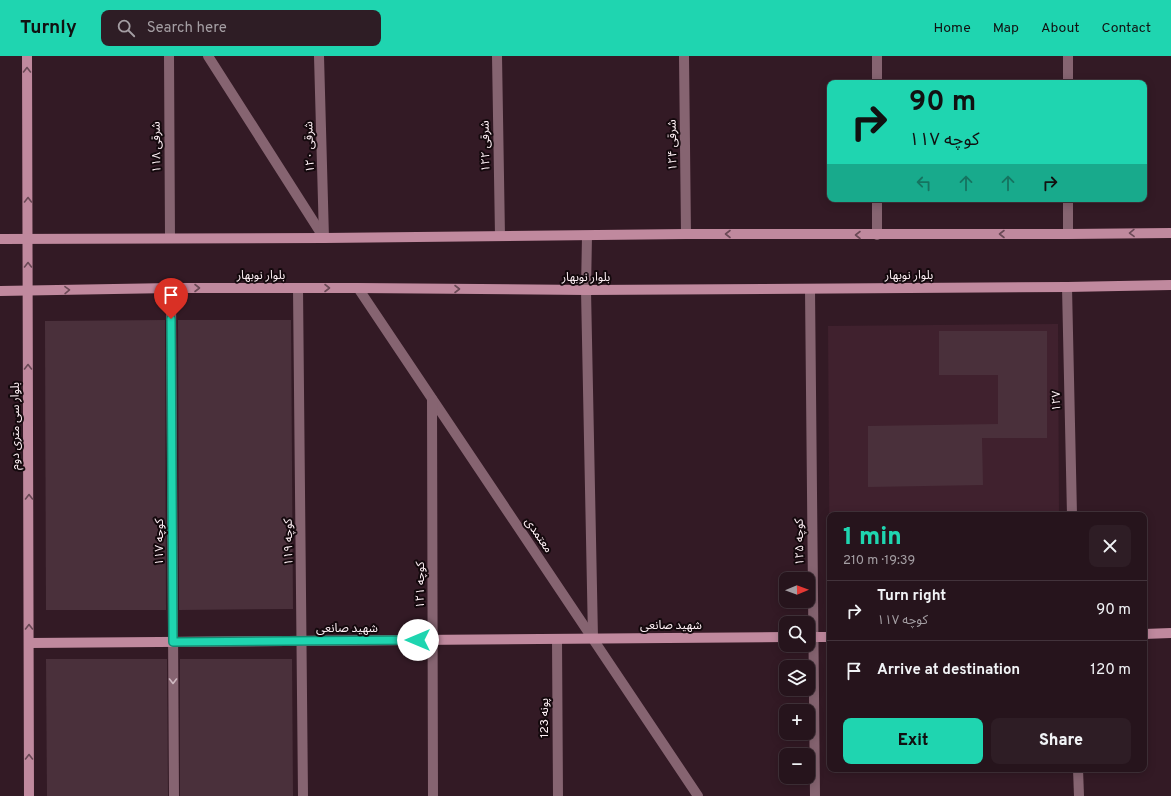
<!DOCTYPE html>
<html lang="en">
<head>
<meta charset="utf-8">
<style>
  :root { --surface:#26141c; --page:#2e1d25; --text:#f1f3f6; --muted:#a49ea3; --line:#42333b; --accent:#1fd5b0 }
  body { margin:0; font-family:Overpass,"Noto Sans Arabic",sans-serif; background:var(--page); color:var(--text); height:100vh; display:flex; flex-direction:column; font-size:15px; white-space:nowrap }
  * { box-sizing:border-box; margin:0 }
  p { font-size:13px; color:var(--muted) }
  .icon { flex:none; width:22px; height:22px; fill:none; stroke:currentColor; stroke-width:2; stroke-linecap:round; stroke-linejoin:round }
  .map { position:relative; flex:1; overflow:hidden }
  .sheet { position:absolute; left:827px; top:456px; width:320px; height:260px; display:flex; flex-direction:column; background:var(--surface); border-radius:8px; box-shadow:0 2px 10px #0003,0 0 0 1px var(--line) }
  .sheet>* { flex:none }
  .top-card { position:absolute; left:827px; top:24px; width:320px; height:122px; border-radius:8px; box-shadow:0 2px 10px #0003,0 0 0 1px var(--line); background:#1fd5b0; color:#111; overflow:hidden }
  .needle { width:26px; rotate:89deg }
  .controls { position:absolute; left:779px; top:516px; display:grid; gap:8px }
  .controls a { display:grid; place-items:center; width:36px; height:36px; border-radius:8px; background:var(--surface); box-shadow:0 2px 10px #0003,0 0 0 1px var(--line); font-size:20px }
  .pin { position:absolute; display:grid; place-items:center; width:34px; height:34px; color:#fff; margin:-41px -17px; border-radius:50% 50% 50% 0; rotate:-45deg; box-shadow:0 0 4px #0007 }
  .pin .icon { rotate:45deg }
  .me { position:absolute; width:44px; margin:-22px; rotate:270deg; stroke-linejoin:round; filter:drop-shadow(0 0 3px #0008) }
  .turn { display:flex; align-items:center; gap:14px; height:84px; padding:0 16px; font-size:18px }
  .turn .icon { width:52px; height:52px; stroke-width:2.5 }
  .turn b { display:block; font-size:28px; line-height:34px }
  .lanes { display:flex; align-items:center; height:38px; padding:0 16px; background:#0003; justify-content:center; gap:20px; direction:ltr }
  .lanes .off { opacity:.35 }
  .round { display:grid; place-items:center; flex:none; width:42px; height:42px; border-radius:8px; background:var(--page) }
  .headline { display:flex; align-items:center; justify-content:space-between; height:68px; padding:0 16px }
  h1 { font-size:24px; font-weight:800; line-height:30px; color:var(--accent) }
  .primary-button { display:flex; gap:8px; margin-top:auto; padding:8px 16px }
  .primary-button a { flex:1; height:46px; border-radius:8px; background:var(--accent); color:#111; font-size:16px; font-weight:800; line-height:46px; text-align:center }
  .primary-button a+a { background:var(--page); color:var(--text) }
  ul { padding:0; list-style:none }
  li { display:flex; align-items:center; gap:12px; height:60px; padding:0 16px; border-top:1px solid var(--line) }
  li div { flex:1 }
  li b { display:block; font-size:15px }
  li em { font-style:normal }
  header { display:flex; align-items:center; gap:24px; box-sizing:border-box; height:56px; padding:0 20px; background:var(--accent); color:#111 }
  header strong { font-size:19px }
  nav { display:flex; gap:22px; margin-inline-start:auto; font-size:14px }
  .search { width:280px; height:36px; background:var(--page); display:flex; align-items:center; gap:10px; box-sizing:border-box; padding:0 14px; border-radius:8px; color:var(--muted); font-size:15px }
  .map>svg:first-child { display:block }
  .built { fill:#40212e }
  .building { fill:#4a303b }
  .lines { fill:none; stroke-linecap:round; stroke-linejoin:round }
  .street { stroke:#866471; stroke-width:10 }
  .secondary { stroke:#c0899e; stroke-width:10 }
  .oneway { stroke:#6a4956 }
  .oneway2 { stroke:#ceb8c0 }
  .route-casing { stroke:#148a72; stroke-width:10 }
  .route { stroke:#1fd5b0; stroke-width:7 }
  .labels { text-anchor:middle; stroke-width:4; stroke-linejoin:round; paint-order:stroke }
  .street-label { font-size:12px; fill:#fef0f5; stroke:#14090d }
</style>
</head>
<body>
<header>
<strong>Turnly</strong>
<div class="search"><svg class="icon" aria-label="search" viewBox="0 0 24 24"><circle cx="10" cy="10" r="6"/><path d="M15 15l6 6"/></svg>Search here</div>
<nav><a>Home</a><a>Map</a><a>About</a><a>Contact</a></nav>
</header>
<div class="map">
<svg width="1171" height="740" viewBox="0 0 1171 740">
  <rect width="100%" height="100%" fill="#331a25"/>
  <polygon class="built" points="1058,268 1059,459 830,459 830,567 828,270"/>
  <g class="building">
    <polygon points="165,264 166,554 46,554 45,265"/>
    <polygon points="178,264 291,264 293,553 179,554"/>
    <polygon points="939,275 1047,275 1047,382 982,382 983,429 868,431 868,370 998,368 998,319 939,319"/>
    <polygon points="46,603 167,603 168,740 47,740"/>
    <polygon points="180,603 292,603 293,740 180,740"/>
  </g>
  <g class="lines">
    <g class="street">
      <polyline points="169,0 170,182"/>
      <polyline points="208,0 324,182"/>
      <polyline points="319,0 324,182"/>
      <polyline points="497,0 500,180"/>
      <polyline points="684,0 686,178"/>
      <polyline points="877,0 877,27"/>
      <polyline points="1068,0 1068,27"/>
      <polyline points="877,143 877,179"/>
      <polyline points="1068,143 1068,178"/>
      <polyline points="587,180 586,234 593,582"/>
      <polyline points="1067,231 1072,459"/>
      <polyline points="171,232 174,740"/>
      <polyline points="298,232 303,740"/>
      <polyline points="358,232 698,740"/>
      <polyline points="810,233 815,740"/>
      <polyline points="432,343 433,740"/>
      <polyline points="557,583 558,740"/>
      <polyline points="1078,713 1079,740"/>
    </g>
    <g class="secondary">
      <polyline points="27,0 29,740"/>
      <polyline points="0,183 324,182 686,178 1068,178 1171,177"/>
      <polyline points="0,235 171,232 358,232 586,234 1067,231 1171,229"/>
      <polyline points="1144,578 1171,577"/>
      <polyline points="808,581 830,581"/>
      <polyline points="29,587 786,581"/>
    </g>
  </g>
  <defs><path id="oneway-chevron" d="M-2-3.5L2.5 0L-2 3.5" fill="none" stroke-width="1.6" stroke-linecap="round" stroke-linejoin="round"/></defs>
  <g class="oneway">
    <use href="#oneway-chevron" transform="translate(27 14) rotate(-90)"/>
    <use href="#oneway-chevron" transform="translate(28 144) rotate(-90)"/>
    <use href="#oneway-chevron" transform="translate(1132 177) rotate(179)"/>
    <use href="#oneway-chevron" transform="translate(728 178) rotate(-180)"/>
    <use href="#oneway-chevron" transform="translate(1002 178) rotate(180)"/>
    <use href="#oneway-chevron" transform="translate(858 179) rotate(-180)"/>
    <use href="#oneway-chevron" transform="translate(28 209) rotate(-90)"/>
    <use href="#oneway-chevron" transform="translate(197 232)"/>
    <use href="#oneway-chevron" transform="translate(327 232)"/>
    <use href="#oneway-chevron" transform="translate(457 233)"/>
    <use href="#oneway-chevron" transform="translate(67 234) rotate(-1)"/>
    <use href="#oneway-chevron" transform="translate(28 311) rotate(-90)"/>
    <use href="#oneway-chevron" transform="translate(29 441) rotate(-90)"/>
    <use href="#oneway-chevron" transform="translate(29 571) rotate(-90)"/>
    <use href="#oneway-chevron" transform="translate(29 701) rotate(-90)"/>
  </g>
  <use class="oneway2" href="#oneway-chevron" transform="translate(173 625) rotate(90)"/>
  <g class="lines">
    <defs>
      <polyline id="route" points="171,263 173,586 418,584"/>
    </defs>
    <use href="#route" class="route-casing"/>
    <use href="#route" class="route"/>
  </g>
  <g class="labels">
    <g class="street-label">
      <text transform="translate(672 89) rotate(-91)" y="4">۱۲۴ شرقی</text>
      <text transform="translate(485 90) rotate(-91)" y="4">۱۲۲ شرقی</text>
      <text transform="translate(156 91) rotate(-91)" y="4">۱۱۸ شرقی</text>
      <text transform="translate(309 91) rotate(-92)" y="4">۱۲۰ شرقی</text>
      <text x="261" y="223">بلوار نوبهار</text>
      <text x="909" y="223">بلوار نوبهار</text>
      <text x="586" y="225">بلوار نوبهار</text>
      <text transform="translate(1056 345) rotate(-91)" y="4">۱۲۷</text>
      <text transform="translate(15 370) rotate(-90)" y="4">بلوار سی متری دوم</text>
      <text transform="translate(539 479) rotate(56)" y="4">معتمدی</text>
      <text transform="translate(159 486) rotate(-90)" y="4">کوچه ۱۱۷</text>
      <text transform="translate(288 486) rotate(-91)" y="4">کوچه ۱۱۹</text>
      <text transform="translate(799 486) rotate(-91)" y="4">کوچه ۱۲۵</text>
      <text transform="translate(420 529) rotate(-90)" y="4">کوچه ۱۲۱</text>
      <text x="671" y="573">شهید صانعی</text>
      <text x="347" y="576">شهید صانعی</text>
      <text transform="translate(544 662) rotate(-90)" y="4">123 پونه</text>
    </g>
  </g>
</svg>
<div class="controls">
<a><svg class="needle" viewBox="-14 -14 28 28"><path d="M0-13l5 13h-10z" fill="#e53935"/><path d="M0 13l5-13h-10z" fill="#a49ea3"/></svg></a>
<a><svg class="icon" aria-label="search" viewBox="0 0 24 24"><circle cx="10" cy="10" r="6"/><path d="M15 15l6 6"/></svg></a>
<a><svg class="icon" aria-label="layers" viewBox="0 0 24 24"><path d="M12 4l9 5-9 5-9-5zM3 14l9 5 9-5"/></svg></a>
<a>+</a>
<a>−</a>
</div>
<div class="pin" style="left:171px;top:263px;background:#d93025"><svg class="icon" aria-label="arrive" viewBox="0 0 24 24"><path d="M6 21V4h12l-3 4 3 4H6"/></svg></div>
<svg class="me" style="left:418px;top:584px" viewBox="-20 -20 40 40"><circle r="19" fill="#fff"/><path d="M0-13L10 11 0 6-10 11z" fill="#1fd5b0"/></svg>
<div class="top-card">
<div class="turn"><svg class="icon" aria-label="right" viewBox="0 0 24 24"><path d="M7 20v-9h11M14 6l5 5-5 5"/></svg><div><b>90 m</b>کوچه ۱۱۷</div></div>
<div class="lanes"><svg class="icon off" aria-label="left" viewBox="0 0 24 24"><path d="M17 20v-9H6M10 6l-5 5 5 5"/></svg><svg class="icon off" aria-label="ahead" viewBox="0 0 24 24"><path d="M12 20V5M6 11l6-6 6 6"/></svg><svg class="icon off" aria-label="ahead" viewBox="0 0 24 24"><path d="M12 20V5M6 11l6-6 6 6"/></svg><svg class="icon" aria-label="right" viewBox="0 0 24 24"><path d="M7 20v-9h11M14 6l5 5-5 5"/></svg></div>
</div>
<section class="sheet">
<div class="headline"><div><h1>1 min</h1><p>210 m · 19:39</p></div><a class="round"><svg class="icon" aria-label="close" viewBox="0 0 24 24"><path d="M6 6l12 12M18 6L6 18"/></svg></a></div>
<ul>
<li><svg class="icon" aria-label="right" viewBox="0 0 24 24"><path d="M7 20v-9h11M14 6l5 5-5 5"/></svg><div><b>Turn right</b><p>کوچه ۱۱۷</p></div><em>90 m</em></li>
<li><svg class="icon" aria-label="arrive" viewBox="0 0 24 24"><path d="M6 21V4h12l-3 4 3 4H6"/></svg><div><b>Arrive at destination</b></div><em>120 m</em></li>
</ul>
<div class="primary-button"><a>Exit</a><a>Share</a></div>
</section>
</div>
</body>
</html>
